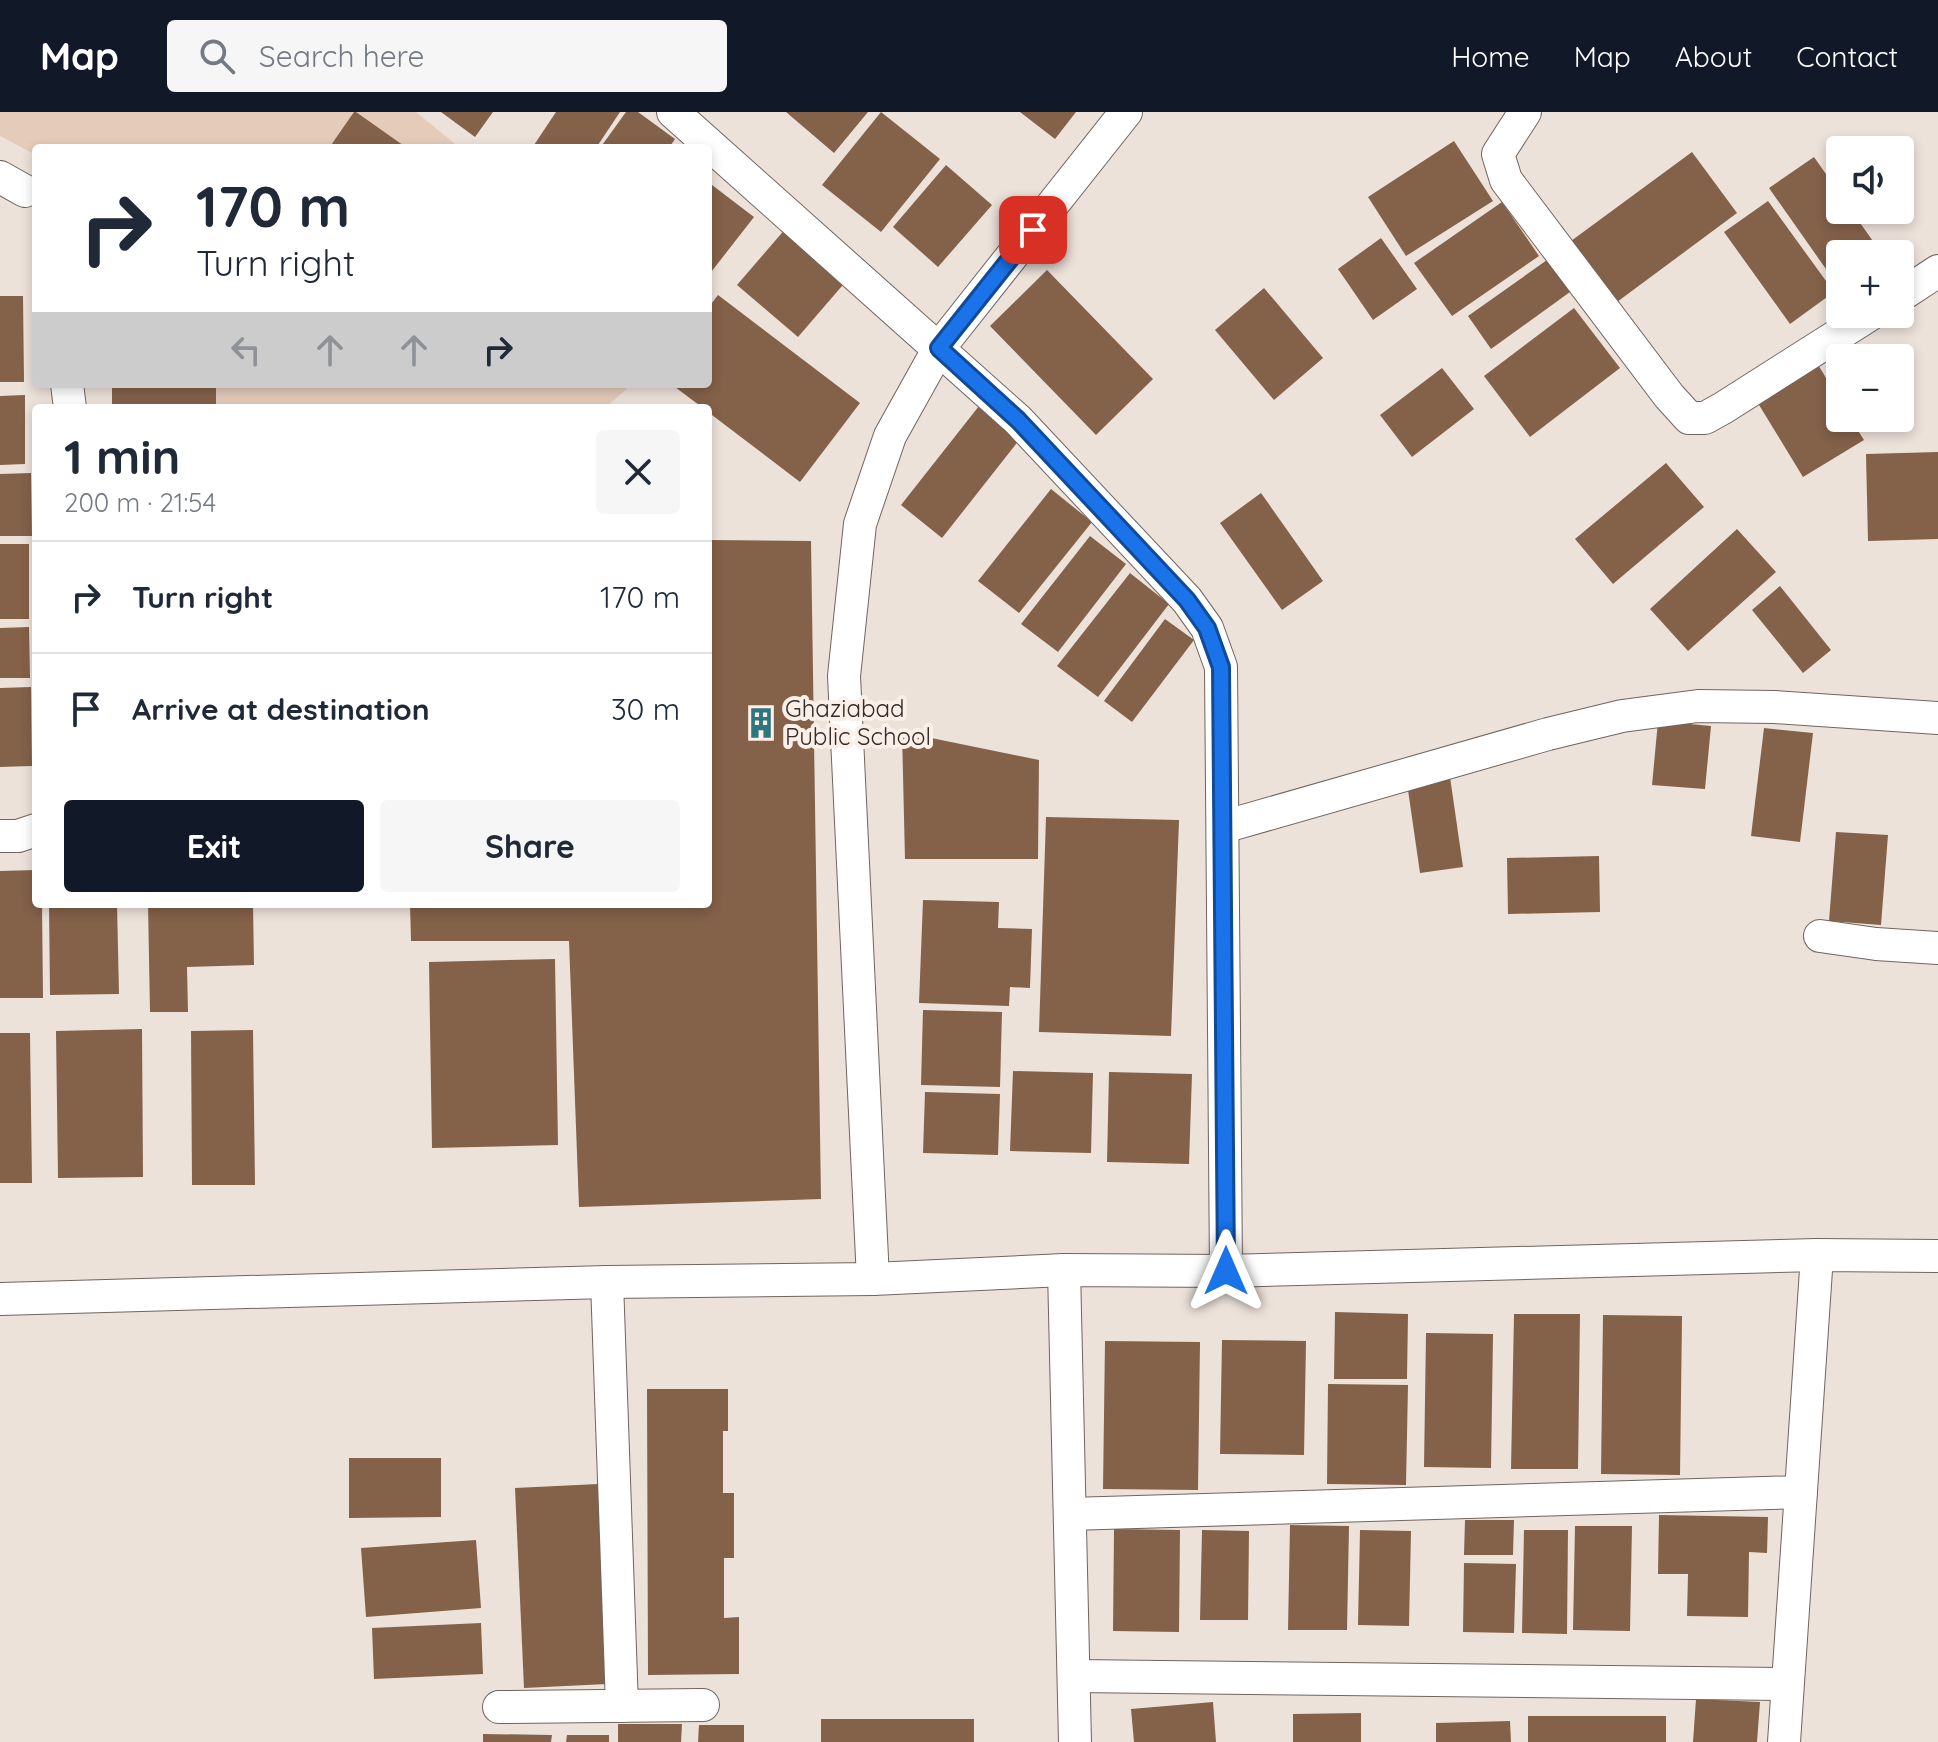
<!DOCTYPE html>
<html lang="en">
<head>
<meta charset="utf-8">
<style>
  :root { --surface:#fff; --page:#f6f6f7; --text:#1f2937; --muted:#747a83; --line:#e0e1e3; --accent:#111827 }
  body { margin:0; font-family:Quicksand,sans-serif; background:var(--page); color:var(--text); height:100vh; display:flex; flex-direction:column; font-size:30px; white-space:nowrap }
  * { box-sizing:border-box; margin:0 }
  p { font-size:26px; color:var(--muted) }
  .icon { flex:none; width:44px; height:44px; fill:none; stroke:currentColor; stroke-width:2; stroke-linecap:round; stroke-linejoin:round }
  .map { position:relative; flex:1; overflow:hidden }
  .panel { position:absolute; left:32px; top:292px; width:680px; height:504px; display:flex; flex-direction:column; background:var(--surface); border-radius:8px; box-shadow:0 4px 12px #0003 }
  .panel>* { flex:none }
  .banner { position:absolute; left:32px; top:32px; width:680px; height:244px; border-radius:8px; box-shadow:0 4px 12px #0003; background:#fff; color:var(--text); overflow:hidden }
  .controls { position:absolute; left:1826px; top:24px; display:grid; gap:16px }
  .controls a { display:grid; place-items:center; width:88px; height:88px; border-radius:8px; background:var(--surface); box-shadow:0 4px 12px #0003; font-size:40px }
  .pin { position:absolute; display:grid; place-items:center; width:68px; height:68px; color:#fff; margin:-34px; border-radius:16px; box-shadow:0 4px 12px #0006 }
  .me { position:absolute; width:88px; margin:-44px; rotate:0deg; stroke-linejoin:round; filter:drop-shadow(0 0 6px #0008) }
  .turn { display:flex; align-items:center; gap:28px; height:168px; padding:0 32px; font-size:36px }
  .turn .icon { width:104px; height:104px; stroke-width:2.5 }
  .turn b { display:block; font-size:56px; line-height:68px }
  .lanes { display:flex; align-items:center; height:76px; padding:0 32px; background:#0003; justify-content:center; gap:40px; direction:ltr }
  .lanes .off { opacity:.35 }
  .round { display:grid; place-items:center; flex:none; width:84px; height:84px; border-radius:8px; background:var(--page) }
  .headline { display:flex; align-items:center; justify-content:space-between; height:136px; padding:0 32px }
  h1 { font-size:48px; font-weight:700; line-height:60px }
  .cta { display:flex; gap:16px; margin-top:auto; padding:16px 32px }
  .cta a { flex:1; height:92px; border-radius:8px; background:var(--accent); color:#fff; font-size:32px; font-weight:700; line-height:92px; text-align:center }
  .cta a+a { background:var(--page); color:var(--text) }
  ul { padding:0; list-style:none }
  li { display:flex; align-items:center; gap:24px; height:112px; padding:0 32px; border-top:2px solid var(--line) }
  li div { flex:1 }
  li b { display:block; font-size:30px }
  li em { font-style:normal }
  header { display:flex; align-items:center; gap:48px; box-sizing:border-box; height:112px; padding:0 40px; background:var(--accent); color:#fff }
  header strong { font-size:38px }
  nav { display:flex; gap:44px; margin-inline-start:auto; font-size:28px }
  .search { width:560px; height:72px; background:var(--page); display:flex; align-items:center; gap:20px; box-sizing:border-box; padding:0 28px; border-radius:8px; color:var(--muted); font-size:30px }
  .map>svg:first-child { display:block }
  .green { fill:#e4cbba }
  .building { fill:#846149 }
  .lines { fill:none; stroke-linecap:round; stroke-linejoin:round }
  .street-casing { stroke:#6f655f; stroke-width:34 }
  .street { stroke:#fff; stroke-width:32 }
  .route-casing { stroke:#114b97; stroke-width:20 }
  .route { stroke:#1a73e8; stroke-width:14 }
  .labels { text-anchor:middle; stroke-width:8; stroke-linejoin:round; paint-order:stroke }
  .poi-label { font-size:24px; fill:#322d2b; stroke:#fbefe7; text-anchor:start }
</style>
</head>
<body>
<header>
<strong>Map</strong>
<div class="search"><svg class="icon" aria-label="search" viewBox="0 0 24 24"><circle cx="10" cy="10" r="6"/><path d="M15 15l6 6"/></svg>Search here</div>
<nav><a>Home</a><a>Map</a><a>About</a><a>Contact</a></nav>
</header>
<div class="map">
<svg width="1938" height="1630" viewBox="0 0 1938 1630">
  <rect width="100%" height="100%" fill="#ede2da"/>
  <g class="green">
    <polygon points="0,0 416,0 460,36 36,36 36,49 34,42 0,24"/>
    <polygon points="135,272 632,272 605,296 152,296"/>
  </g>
  <g class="building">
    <polygon points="354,0 356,0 407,36 329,36"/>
    <polygon points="441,0 493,0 475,25"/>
    <polygon points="556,0 620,0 596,36 532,36"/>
    <polygon points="626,0 638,0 675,27 669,36 600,36"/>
    <polygon points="786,0 868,0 834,41"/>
    <polygon points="881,0 940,47 881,120 822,73"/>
    <polygon points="1020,0 1076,0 1055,27"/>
    <polygon points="1454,29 1493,89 1406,144 1368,85"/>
    <polygon points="1692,40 1737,101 1617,190 1571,129"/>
    <polygon points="1814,45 1840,82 1840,98 1851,98 1882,142 1840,142 1840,177 1769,76"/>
    <polygon points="946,53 992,93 938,155 893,115"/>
    <polygon points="712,73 754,105 708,164 708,78"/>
    <polygon points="1768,89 1834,180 1790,212 1724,120"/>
    <polygon points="1502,90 1539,144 1452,204 1414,151"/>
    <polygon points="787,115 848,167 798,225 737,173"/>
    <polygon points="1381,126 1417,177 1373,208 1338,157"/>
    <polygon points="1547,148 1570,180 1491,237 1468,204"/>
    <polygon points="1047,158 1153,267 1096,323 990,214"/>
    <polygon points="1264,176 1323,246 1274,288 1215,218"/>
    <polygon points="718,183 860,291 800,370 708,300 708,296 703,296 671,272 708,272 708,196"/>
    <polygon points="0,184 23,184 24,270 0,270"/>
    <polygon points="1574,196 1620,256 1530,325 1484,264"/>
    <polygon points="1817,251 1840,289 1840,306 1850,306 1864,328 1803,365 1756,288"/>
    <polygon points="1442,256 1474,297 1412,345 1380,303"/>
    <rect x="112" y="272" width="104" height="24"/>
    <polygon points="25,283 25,352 0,353 0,284"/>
    <polygon points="979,294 1020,327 942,426 901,393"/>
    <polygon points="1938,340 1938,427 1868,429 1866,342"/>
    <polygon points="1666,351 1704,395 1613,472 1575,427"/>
    <polygon points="31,361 32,424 0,424 0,362"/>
    <polygon points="1051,377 1092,410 1019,501 978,469"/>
    <polygon points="1261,381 1323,469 1282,498 1220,411"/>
    <polygon points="1737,417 1776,460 1688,539 1650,497"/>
    <polygon points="1090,424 1126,452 1058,540 1021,512"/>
    <polygon points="708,428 811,429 821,1087 579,1095 569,829 411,829 410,792 708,792"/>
    <rect x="0" y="432" width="29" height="75"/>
    <polygon points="1130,461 1169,492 1098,585 1057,554"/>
    <polygon points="1780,474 1831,538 1803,561 1752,498"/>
    <polygon points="1165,507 1194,528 1132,610 1104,589"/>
    <polygon points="29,515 30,566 0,566 0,516"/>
    <polygon points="31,575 32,654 0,655 0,576"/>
    <polygon points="1658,609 1711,614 1705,677 1652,673"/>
    <polygon points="1764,616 1813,621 1800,730 1751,724"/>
    <polygon points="902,620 1039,648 1038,747 905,747"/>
    <polygon points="1450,665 1463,755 1420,761 1407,671"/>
    <polygon points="1046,705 1179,708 1171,924 1039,920"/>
    <polygon points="1836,720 1888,723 1881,813 1829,809"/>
    <polygon points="1599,744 1600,800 1508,802 1507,746"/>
    <polygon points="36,758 36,792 42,792 43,886 0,886 0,759"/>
    <polygon points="923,788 999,790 998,816 1032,817 1030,876 1010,875 1009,894 919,891"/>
    <polygon points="49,792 117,792 119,882 50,883"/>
    <polygon points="148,792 253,792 254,853 187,855 188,900 150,900"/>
    <polygon points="555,847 558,1033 432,1036 429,850"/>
    <polygon points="923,898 1002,900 1000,975 921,973"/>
    <polygon points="142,917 143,1065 58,1066 56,919"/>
    <polygon points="253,918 255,1073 192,1073 191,919"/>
    <polygon points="0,921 30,921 32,1071 0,1071"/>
    <polygon points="1013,959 1093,961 1091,1041 1010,1039"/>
    <polygon points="1109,960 1192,962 1189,1052 1107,1050"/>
    <polygon points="925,980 1000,982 998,1043 923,1041"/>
    <polygon points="1335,1200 1408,1202 1407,1267 1334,1267"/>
    <polygon points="1514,1202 1580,1202 1578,1357 1511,1357"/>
    <polygon points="1603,1203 1682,1204 1680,1363 1601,1362"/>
    <polygon points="1426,1221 1493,1222 1491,1356 1424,1355"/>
    <polygon points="1222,1228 1306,1229 1304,1343 1220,1342"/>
    <polygon points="1105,1229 1200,1230 1198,1378 1103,1377"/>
    <polygon points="1328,1272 1408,1273 1406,1373 1327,1372"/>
    <polygon points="647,1277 728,1277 728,1319 723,1319 723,1381 734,1381 734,1446 724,1446 724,1506 739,1505 739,1562 648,1563"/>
    <polygon points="349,1346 441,1346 441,1405 349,1406"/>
    <polygon points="598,1372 607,1572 524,1576 515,1376"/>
    <polygon points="1659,1403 1768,1405 1767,1441 1749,1440 1748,1505 1687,1504 1688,1462 1658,1462"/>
    <polygon points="1465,1408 1514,1408 1513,1443 1464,1443"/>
    <polygon points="1290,1413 1349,1414 1347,1518 1288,1518"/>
    <polygon points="1575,1414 1632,1414 1630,1519 1573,1518"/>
    <polygon points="1114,1417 1180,1418 1179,1520 1113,1519"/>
    <polygon points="1202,1418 1249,1419 1248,1508 1200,1508"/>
    <polygon points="1360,1418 1411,1419 1409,1514 1358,1513"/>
    <polygon points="1524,1418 1568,1418 1567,1522 1522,1521"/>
    <polygon points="476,1428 481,1496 366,1505 361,1436"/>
    <polygon points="1464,1451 1516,1452 1514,1521 1463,1520"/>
    <polygon points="481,1511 483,1562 374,1567 372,1516"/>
    <polygon points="1696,1587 1760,1590 1757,1630 1693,1630"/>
    <polygon points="1213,1590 1216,1630 1134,1630 1131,1597"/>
    <polygon points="1361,1601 1361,1630 1293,1630 1293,1602"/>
    <rect x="1528" y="1604" width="138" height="26"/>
    <rect x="821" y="1607" width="153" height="23"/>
    <polygon points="1510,1609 1511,1630 1436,1630 1436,1611"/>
    <polygon points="618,1612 682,1612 681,1630 618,1630"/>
    <polygon points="699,1613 744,1613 744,1630 698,1630"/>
    <polygon points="483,1622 552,1623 551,1630 483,1630"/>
    <polygon points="567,1623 609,1623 609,1630 566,1630"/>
  </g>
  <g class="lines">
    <defs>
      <g id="street">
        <polyline points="673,0 1018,308 1187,488 1207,516 1221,555 1226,1159"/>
        <polyline points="1525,0 1498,42 1506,68 1669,284 1689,306 1705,306 1723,296 1871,202"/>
        <polyline points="0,65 25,79"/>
        <polyline points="1900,184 1938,159"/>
        <polyline points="67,272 70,296"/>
        <polyline points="1223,715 1548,622 1622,604 1698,594 1774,595 1938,606"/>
        <polyline points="0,724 18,724 36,718"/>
        <polyline points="1820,824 1876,832 1938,836"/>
        <polyline points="1064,1158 1075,1630"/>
        <polyline points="873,1167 844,564 860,412 890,324 939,236 1126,0"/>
        <polyline points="607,1170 622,1594"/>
        <polyline points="0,1187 607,1170 873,1167 1064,1158 1226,1159 1817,1143 1938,1144"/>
        <polyline points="1070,1402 1801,1380"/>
        <polyline points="1074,1564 1787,1572"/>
        <polyline points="499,1595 703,1593"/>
        <polyline points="1784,1630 1817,1143"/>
      </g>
    </defs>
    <use href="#street" class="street-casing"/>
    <use href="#street" class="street"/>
  </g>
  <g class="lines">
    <defs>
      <polyline id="route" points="1033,118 939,236 1018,308 1187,488 1207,516 1221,555 1226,1159"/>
    </defs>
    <use href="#route" class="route-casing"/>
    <use href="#route" class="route"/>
  </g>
  <defs>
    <symbol id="building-bare" viewBox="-9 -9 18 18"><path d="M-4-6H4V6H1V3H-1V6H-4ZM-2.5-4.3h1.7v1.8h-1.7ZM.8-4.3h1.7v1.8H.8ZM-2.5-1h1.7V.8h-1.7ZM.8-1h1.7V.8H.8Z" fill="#2e767f" stroke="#fbefe7" stroke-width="2.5" paint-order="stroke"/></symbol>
  </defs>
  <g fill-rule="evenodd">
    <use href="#building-bare" x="739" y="589" width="44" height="44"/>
  </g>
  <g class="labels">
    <g class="poi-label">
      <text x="785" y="605">Ghaziabad<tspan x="785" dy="28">Public School</tspan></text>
    </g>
  </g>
</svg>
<div class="controls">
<a><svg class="icon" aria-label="sound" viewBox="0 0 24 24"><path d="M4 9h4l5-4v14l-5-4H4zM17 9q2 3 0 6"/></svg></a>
<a>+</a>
<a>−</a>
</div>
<div class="pin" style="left:1033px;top:118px;background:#d93025"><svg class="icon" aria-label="arrive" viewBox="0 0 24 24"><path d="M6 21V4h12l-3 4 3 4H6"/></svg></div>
<svg class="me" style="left:1226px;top:1159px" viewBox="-20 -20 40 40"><path d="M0-17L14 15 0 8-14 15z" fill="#1a73e8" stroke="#fff" stroke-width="4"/></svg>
<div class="banner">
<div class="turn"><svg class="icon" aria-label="right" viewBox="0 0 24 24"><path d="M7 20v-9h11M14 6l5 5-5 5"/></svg><div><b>170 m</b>Turn right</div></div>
<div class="lanes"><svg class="icon off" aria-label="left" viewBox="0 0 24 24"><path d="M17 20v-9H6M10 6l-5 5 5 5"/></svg><svg class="icon off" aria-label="ahead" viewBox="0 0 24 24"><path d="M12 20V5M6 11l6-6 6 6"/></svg><svg class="icon off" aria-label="ahead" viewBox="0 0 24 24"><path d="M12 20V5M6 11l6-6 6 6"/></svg><svg class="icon" aria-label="right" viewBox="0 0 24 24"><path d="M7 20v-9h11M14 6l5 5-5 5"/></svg></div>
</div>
<section class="panel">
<div class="headline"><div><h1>1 min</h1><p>200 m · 21:54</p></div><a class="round"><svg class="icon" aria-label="close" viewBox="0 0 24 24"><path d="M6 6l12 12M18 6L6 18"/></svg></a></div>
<ul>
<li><svg class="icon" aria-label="right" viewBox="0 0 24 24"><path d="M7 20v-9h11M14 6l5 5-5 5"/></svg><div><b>Turn right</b></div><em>170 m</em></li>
<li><svg class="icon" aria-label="arrive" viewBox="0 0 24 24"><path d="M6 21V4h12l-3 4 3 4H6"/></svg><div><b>Arrive at destination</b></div><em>30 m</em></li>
</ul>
<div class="cta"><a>Exit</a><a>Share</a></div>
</section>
</div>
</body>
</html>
